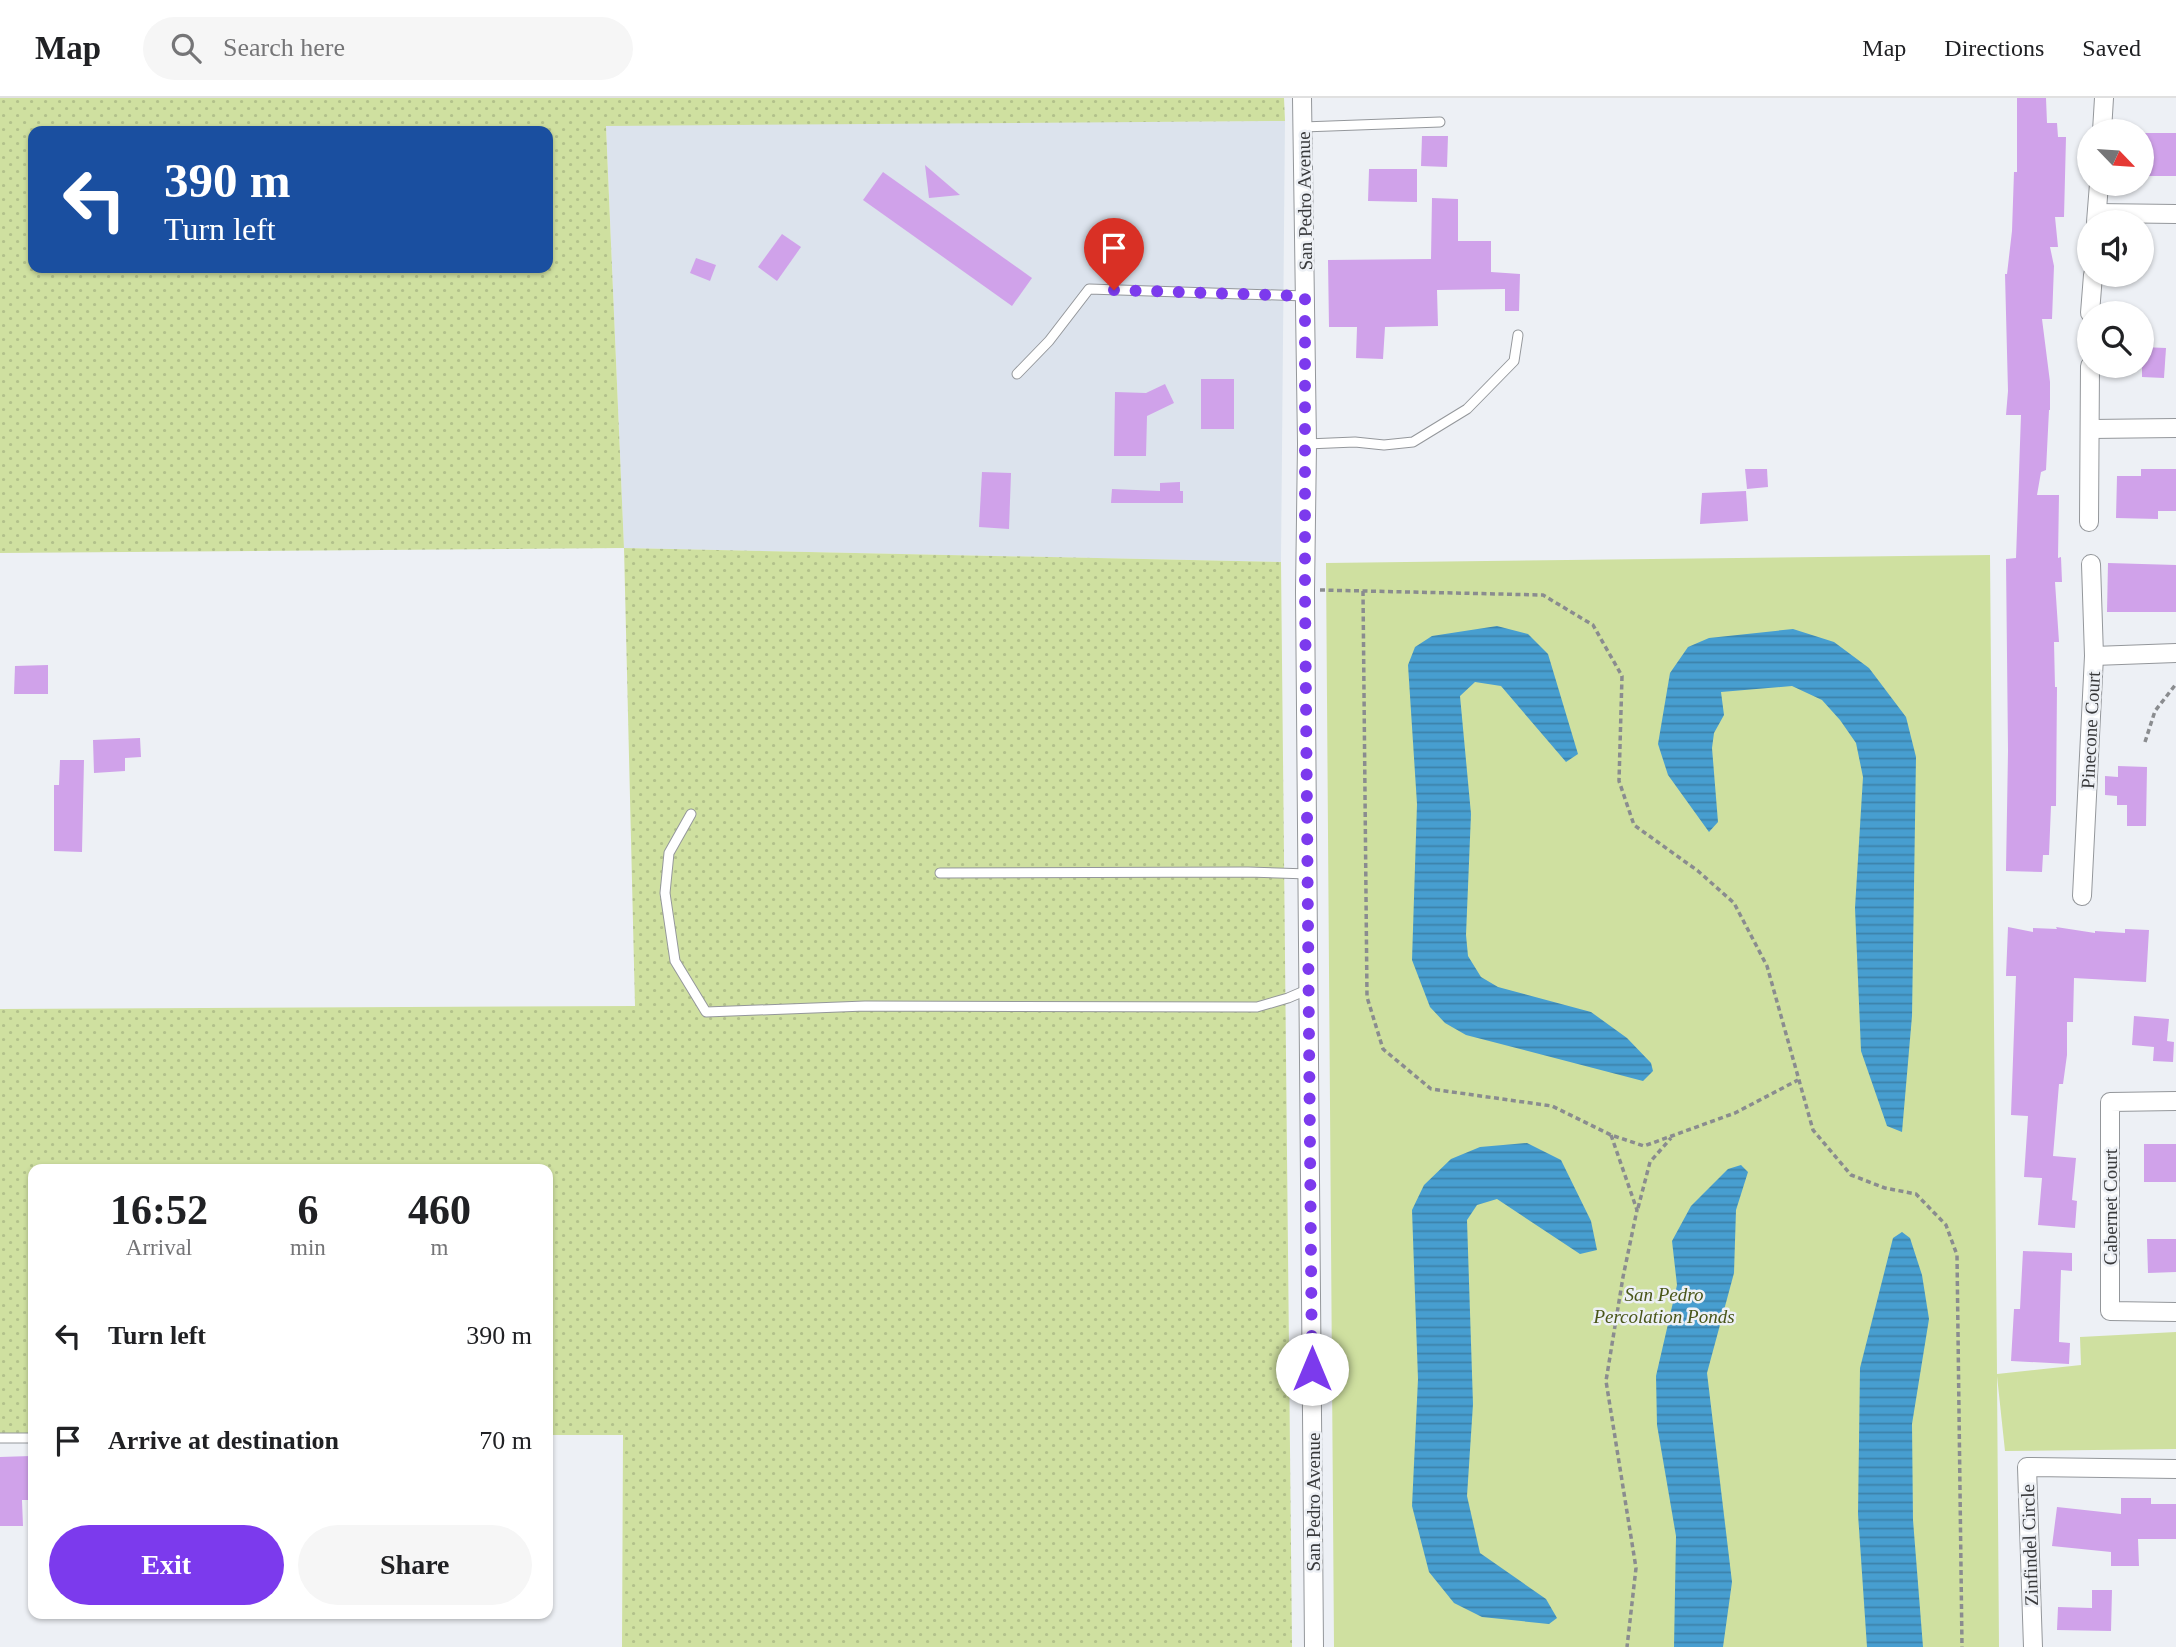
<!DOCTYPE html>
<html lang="en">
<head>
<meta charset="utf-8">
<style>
  :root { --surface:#fff; --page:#f6f6f6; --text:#202124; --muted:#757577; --line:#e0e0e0; --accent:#7c3aed }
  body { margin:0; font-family:"Times New Roman",serif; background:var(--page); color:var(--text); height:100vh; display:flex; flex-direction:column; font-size:26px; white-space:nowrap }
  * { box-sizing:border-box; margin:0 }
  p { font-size:23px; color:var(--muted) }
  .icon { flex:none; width:38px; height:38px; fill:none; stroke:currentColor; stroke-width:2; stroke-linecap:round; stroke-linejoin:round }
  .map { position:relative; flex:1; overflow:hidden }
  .panel { position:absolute; left:28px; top:1066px; width:525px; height:455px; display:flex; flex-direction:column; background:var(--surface); border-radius:14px; box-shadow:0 2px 5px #0004 }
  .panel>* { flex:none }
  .banner { position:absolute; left:28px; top:28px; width:525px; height:147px; border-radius:14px; box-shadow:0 2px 5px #0004; background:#1a4fa0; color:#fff; overflow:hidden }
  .needle { width:46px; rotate:115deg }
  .controls { position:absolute; left:2077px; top:21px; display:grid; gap:14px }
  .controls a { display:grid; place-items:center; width:77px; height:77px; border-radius:50%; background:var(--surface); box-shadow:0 2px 5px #0004; font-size:35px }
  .pin { position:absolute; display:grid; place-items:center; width:60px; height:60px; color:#fff; margin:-72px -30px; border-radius:50% 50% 50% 0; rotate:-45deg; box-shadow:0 0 7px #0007 }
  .pin .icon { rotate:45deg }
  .me { position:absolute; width:77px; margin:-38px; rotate:0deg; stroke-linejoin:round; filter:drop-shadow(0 0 5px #0008) }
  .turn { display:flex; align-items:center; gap:24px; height:147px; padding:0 21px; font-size:32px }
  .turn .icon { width:91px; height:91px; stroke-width:2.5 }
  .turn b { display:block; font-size:49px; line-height:60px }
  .eta { display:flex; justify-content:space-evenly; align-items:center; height:119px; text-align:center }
  .eta b { font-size:42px; font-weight:600; line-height:49px }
  .primary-button { display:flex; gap:14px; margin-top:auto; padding:14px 21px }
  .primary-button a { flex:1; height:80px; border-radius:42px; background:var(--accent); color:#fff; font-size:28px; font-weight:600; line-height:80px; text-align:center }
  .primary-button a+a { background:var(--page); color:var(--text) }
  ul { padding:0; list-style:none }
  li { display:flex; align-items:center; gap:21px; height:105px; padding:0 21px }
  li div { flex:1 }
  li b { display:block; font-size:26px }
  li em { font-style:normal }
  header { display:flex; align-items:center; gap:42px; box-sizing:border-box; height:98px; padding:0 35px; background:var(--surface); border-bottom:2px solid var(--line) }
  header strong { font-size:33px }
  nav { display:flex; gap:38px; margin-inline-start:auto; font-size:24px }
  .search { width:490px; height:63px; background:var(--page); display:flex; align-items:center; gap:18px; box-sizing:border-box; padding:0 24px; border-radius:38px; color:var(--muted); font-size:26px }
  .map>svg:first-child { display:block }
  .built { fill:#dce3ed }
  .grass { fill:url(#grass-dots); fill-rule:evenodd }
  .green { fill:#cfe0a0 }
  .water { fill:url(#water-rules) }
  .building { fill:#d0a2ea }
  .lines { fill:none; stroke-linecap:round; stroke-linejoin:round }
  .service-casing { stroke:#94979b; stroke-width:11 }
  .minor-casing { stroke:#94979b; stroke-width:20 }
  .path { stroke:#8a8c8f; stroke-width:3.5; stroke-dasharray:5 3.5; stroke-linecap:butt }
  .service { stroke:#fff; stroke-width:9 }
  .minor { stroke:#fff; stroke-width:18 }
  .route { stroke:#7c3aed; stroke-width:12; stroke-dasharray:0 21.6 }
  .labels { text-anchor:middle; stroke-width:5; stroke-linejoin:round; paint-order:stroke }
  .street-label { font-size:19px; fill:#38393b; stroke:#edf0f5 }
  .park-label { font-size:19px; font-style:italic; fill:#495619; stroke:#edf0f5 }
</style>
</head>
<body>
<header>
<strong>Map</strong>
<div class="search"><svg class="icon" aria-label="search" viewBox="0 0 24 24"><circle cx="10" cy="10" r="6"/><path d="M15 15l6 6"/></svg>Search here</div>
<nav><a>Map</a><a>Directions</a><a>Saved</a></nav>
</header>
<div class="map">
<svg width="2176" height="1549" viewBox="0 0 2176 1549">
  <defs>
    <pattern id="grass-dots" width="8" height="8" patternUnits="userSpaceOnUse" patternTransform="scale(1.75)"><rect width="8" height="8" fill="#cfe0a0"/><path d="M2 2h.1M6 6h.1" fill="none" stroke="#b2c18b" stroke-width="1.8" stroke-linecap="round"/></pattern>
    <pattern id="water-rules" width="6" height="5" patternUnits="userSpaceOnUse" patternTransform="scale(1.75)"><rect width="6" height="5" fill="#479ed0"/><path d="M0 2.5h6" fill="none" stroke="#3c82aa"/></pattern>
  </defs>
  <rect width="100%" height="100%" fill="#edf0f5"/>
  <polygon class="built" points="1285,23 1281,464 624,450 606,27"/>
  <path class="grass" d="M0,0H1284L1285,23L606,28L624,450L1281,464L1292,1549H622L623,1337H548V1071H33V1337H0V911L635,908L624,450L0,455ZM33,33H548V170H33Z"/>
  <polygon class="green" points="1990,457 1997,1276 2081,1267 2080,1239 2176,1234 2176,1351 2005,1353 1997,1278 1999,1549 1334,1549 1326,465"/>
  <g class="water">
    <polygon points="1497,528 1528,536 1548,556 1578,656 1566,664 1501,588 1475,584 1460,598 1471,716 1466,837 1468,858 1481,879 1498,889 1591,914 1627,940 1651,965 1653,973 1643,983 1466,937 1445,925 1430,909 1412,862 1417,706 1408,567 1415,549 1432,538"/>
    <polygon points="1793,531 1834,544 1869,570 1906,619 1916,659 1912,918 1902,1034 1887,1028 1861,953 1855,810 1863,679 1856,645 1840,622 1822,602 1792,588 1721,594 1724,617 1714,635 1712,650 1718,724 1709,734 1668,677 1658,646 1670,575 1688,549 1709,540"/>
    <polygon points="1527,1045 1561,1062 1591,1123 1597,1152 1580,1156 1497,1101 1477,1107 1467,1122 1473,1306 1467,1398 1480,1455 1546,1501 1557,1520 1549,1526 1482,1519 1454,1505 1429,1474 1412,1408 1418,1281 1412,1112 1424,1087 1451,1061 1480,1049"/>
    <polygon points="1741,1067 1748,1074 1736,1112 1734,1175 1707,1275 1732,1484 1723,1549 1674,1549 1676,1438 1657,1327 1656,1278 1677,1187 1672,1143 1691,1108 1728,1071"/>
    <polygon points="1902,1134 1910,1140 1922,1177 1929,1221 1912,1326 1913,1422 1923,1549 1867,1549 1858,1416 1860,1270 1893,1140"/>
  </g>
  <g class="building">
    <polygon points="2017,0 2046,0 2047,25 2057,25 2058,39 2066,39 2064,119 2055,119 2058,149 2050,149 2054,168 2052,221 2042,221 2050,284 2050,312 2049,312 2046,372 2041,374 2037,397 2059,397 2058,460 2061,459 2062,484 2055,484 2059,544 2054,544 2055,589 2057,589 2056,708 2051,708 2049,757 2043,757 2042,774 2006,773 2008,653 2006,461 2016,460 2021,317 2006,317 2008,293 2005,176 2007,176 2012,133 2014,74 2017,74"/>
    <polygon points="2145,35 2176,35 2176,78 2148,78 2151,60 2144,58"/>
    <polygon points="1422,38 1448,38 1447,69 1421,68"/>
    <polygon points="925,67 960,97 929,100"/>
    <polygon points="1369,71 1417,71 1417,104 1368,103"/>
    <polygon points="883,74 1032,180 1012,208 863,102"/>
    <polygon points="1432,100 1458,101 1458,143 1491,143 1491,174 1520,176 1519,213 1505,213 1505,191 1437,192 1438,228 1385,229 1383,261 1356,260 1357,229 1329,229 1328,162 1431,161"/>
    <polygon points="782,136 801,149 777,183 758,169"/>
    <polygon points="696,160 716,167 710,183 690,175"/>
    <polygon points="2142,249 2166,250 2164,280 2142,279"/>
    <rect x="1201" y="281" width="33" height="50"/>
    <polygon points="1165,286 1174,305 1147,318 1146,358 1114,358 1115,294 1146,295"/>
    <polygon points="1745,371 1767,371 1768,389 1747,391"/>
    <polygon points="2141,371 2176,371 2176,413 2158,413 2158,421 2116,420 2117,378 2141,378"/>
    <polygon points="982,374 1011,375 1009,431 979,429"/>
    <polygon points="1180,384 1180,393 1183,393 1183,405 1111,405 1112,391 1160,393 1160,385"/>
    <polygon points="1746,393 1748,423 1700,426 1702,395"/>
    <polygon points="2108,465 2176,467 2176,514 2107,514"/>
    <polygon points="48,567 48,596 14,596 15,568"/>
    <polygon points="140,640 141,659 125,660 125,673 94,675 93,642"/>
    <polygon points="60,662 84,662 82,754 54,753 54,687 59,687"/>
    <polygon points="2118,668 2147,669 2146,728 2127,728 2127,707 2117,707 2117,698 2105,697 2105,678 2118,679"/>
    <polygon points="2008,829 2033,834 2033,830 2057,831 2056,829 2095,835 2095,833 2125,835 2125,831 2149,832 2146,884 2074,880 2073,924 2067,924 2067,957 2063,986 2059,986 2053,1058 2076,1060 2072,1102 2077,1103 2075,1130 2038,1127 2042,1080 2024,1079 2028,1018 2011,1017 2016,878 2006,878"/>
    <polygon points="2134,918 2169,921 2167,943 2174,944 2173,964 2153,963 2154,949 2132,947"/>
    <rect x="2144" y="1046" width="32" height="38"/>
    <polygon points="2147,1141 2176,1141 2176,1174 2148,1175"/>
    <polygon points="2023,1153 2072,1155 2072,1173 2061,1172 2059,1244 2070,1245 2069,1266 2011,1263 2014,1211 2020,1211"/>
    <polygon points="31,1358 33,1402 22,1402 23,1428 0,1428 0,1359"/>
    <polygon points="2121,1400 2151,1400 2151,1406 2176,1406 2176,1441 2138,1441 2139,1468 2111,1468 2111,1454 2052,1448 2057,1409 2121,1416"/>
    <polygon points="2092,1492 2112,1492 2111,1533 2057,1532 2058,1509 2092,1510"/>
  </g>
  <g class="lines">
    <defs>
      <g id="service">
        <polyline points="1303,29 1440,24"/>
        <polyline points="1017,276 1049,243 1089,191 1305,198"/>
        <polyline points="1307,346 1355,344 1384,347 1413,344 1467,311 1514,263 1518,237"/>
        <polyline points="691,716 669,755 665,795 675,863 706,914 865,908 1257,909 1288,900 1309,891"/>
        <polyline points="940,775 1248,774 1308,776"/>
        <polyline points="0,1340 33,1340"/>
      </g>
      <g id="minor">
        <polyline points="1302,0 1307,346 1305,494 1314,1549"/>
        <polyline points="2102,33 2104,0"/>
        <polyline points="2097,115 2176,116"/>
        <polyline points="2096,124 2099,86"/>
        <polyline points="2090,215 2093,177"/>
        <polyline points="2091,331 2176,330"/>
        <polyline points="2089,424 2090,268"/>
        <polyline points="2094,558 2176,555"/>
        <polyline points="2082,798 2094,558 2091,466"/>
        <polyline points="2176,1003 2110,1004 2110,1213 2176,1214"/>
        <polyline points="2033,1549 2027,1369 2176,1371"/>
      </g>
    </defs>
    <use href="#service" class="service-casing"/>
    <use href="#minor" class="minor-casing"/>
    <g class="path">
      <polyline points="1320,492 1543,497 1593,527 1622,578 1619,683 1634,727 1698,773 1734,805 1767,868 1813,1032 1851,1077 1885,1090 1916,1096 1946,1127 1957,1157 1962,1549"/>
      <polyline points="1363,493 1367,899 1383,951 1431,991 1552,1008 1611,1037 1644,1048 1735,1015 1798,982"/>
      <polyline points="2145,644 2155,613 2176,586"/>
      <polyline points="1611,1037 1637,1112 1623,1179 1606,1283 1636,1470 1627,1549"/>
      <polyline points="1638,1110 1650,1064 1671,1040"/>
    </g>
    <use href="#service" class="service"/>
    <use href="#minor" class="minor"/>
  </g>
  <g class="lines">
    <polyline class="route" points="1114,192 1305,198 1305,494 1312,1271"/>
  </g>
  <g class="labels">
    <g class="street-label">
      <text transform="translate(1304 103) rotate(-91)" y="7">San Pedro Avenue</text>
      <text transform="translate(2090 632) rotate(-87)" y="7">Pinecone Court</text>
      <text transform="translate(2110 1109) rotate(-90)" y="7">Cabernet Court</text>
      <text transform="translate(1313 1404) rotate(-90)" y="7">San Pedro Avenue</text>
      <text transform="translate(2029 1447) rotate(-92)" y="7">Zinfindel Circle</text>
    </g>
    <g class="park-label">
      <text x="1664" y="1203">San Pedro<tspan x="1664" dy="22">Percolation Ponds</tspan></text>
    </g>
  </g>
</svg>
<div class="controls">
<a><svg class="needle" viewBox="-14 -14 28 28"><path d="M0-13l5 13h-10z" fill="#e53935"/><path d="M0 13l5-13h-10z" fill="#757577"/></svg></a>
<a><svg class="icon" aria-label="sound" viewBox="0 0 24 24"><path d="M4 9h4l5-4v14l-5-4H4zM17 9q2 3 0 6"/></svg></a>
<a><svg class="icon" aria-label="search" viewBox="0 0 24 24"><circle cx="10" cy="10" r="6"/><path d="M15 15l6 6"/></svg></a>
</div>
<div class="pin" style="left:1114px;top:192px;background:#d93025"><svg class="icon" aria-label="arrive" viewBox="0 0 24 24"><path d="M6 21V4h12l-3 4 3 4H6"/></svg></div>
<svg class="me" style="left:1312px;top:1271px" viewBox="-20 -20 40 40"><circle r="19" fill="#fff"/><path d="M0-13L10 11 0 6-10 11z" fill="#7c3aed"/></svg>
<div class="banner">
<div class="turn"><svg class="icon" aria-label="left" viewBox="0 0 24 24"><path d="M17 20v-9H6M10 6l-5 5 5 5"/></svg><div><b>390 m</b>Turn left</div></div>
</div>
<section class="panel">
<div class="eta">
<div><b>16:52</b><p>Arrival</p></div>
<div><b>6</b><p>min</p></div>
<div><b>460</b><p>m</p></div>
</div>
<ul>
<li><svg class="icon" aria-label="left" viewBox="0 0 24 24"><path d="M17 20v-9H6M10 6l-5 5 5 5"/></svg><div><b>Turn left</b></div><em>390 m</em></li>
<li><svg class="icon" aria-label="arrive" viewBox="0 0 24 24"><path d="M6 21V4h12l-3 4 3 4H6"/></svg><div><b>Arrive at destination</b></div><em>70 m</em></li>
</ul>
<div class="primary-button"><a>Exit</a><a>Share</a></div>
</section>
</div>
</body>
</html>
